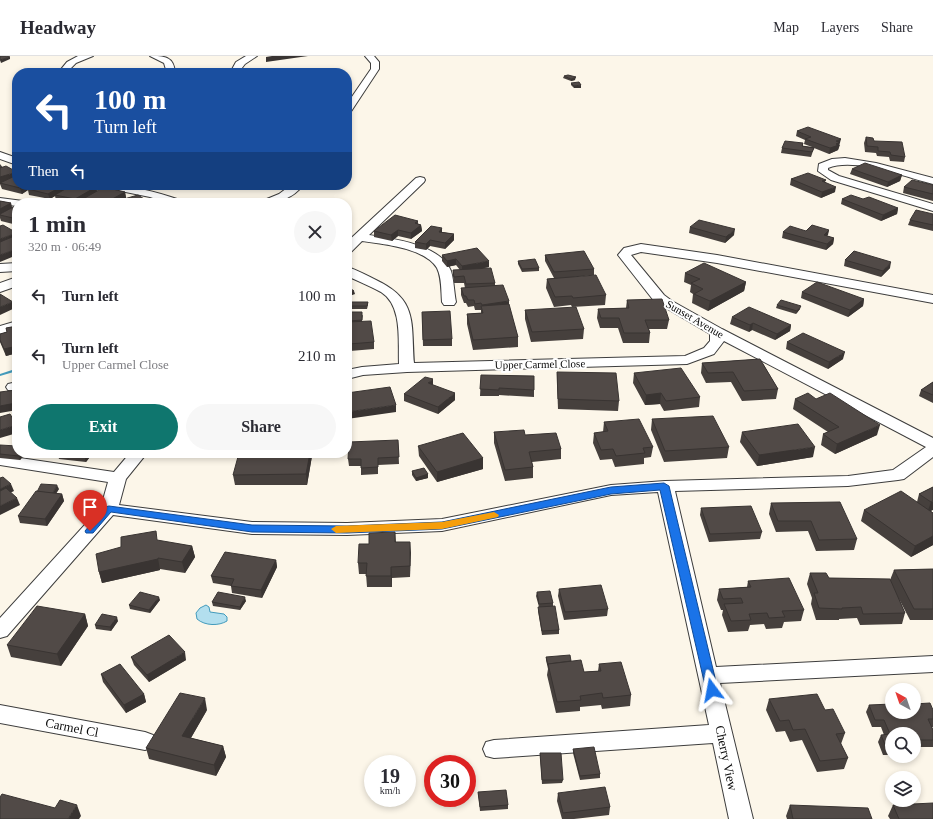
<!DOCTYPE html>
<html lang="en">
<head>
<meta charset="utf-8">
<style>
  :root { --surface:#fff; --page:#f7f7f7; --text:#2b2b33; --muted:#7c7c81; --line:#e1e1e2; --accent:#0f766e }
  body { margin:0; font-family:"Times New Roman",serif; background:var(--page); color:var(--text); height:100vh; display:flex; flex-direction:column; font-size:15px; white-space:nowrap }
  * { box-sizing:border-box; margin:0 }
  p { font-size:13px; color:var(--muted) }
  .icon { flex:none; width:22px; height:22px; fill:none; stroke:currentColor; stroke-width:2; stroke-linecap:round; stroke-linejoin:round }
  .map { position:relative; flex:1; overflow:hidden }
  .details { position:absolute; left:12px; top:142px; width:340px; height:260px; display:flex; flex-direction:column; background:var(--surface); border-radius:16px; box-shadow:0 2px 6px #0003 }
  .details>* { flex:none }
  .guide { position:absolute; left:12px; top:12px; width:340px; height:122px; border-radius:16px; box-shadow:0 2px 6px #0003; background:#1a4fa0; color:#fff; overflow:hidden }
  .needle { width:26px; rotate:320deg }
  .tools { position:absolute; left:885px; top:627px; display:grid; gap:8px }
  .tools a { display:grid; place-items:center; width:36px; height:36px; border-radius:50%; background:var(--surface); box-shadow:0 2px 6px #0003; font-size:20px }
  .speed { position:absolute; left:364px; top:699px; display:flex; gap:8px; font-size:20px; font-weight:700; text-align:center }
  .speed>* { display:grid; place-content:center; width:52px; height:52px; border-radius:50%; background:var(--surface); box-shadow:0 2px 6px #0003; line-height:1 }
  .speed small { font-size:10px; font-weight:400 }
  .speed .limit { border:6px solid #d22; background:#fff; color:#111 }
  .pin { position:absolute; display:grid; place-items:center; width:34px; height:34px; color:#fff; margin:-41px -17px; border-radius:50% 50% 50% 0; rotate:-45deg; box-shadow:0 0 4px #0007 }
  .pin .icon { rotate:45deg }
  .me { position:absolute; width:44px; margin:-22px; rotate:347deg; stroke-linejoin:round; filter:drop-shadow(0 0 3px #0008) }
  .turn { display:flex; align-items:center; gap:14px; height:84px; padding:0 16px; font-size:18px }
  .turn .icon { width:52px; height:52px; stroke-width:2.5 }
  .turn b { display:block; font-size:28px; line-height:34px }
  .then { display:flex; align-items:center; height:38px; padding:0 16px; background:#0003; gap:8px; font-size:15px }
  .round { display:grid; place-items:center; flex:none; width:42px; height:42px; border-radius:21px; background:var(--page) }
  .head { display:flex; align-items:center; justify-content:space-between; height:68px; padding:0 16px }
  h1 { font-size:24px; font-weight:700; line-height:30px }
  .cta { display:flex; gap:8px; margin-top:auto; padding:8px 16px }
  .cta a { flex:1; height:46px; border-radius:24px; background:var(--accent); color:#fff; font-size:16px; font-weight:700; line-height:46px; text-align:center }
  .cta a+a { background:var(--page); color:var(--text) }
  ul { padding:0; list-style:none }
  li { display:flex; align-items:center; gap:12px; height:60px; padding:0 16px }
  li div { flex:1 }
  li b { display:block; font-size:15px }
  li em { font-style:normal }
  header { display:flex; align-items:center; gap:24px; box-sizing:border-box; height:56px; padding:0 20px; background:var(--surface); border-bottom:1px solid var(--line) }
  header strong { font-size:19px }
  nav { display:flex; gap:22px; margin-inline-start:auto; font-size:14px }
  .map>svg:first-child { display:block }
  .water { fill:#b3dfee; stroke:#439bbc }
  .lines { fill:none; stroke-linecap:round; stroke-linejoin:round }
  .stream { fill:#439bbc; fill-rule:evenodd }
  .street-casing { stroke:#3d3d3d; stroke-width:2 }
  .street { fill:#fff; fill-rule:evenodd }
  .wall { fill:#46403d }
  .shaded-wall { fill:#393432 }
  .building { fill:#514a47; stroke:#393432 }
  .route { fill:#1a73e8; stroke:#114b97 }
  .slow { fill:#f59e0b }
  .labels { text-anchor:middle; stroke-width:4; stroke-linejoin:round; paint-order:stroke }
  .street-label { font-size:11px; fill:#0a0a0a; stroke:#fff }
  .near-street-label { font-size:13px; fill:#0a0a0a; stroke:#fff }
</style>
</head>
<body>
<header>
<strong>Headway</strong>
<nav><a>Map</a><a>Layers</a><a>Share</a></nav>
</header>
<div class="map">
<svg width="933" height="763" viewBox="0 0 933 763">
  <rect width="100%" height="100%" fill="#fcf6e9"/>
  <path class="water" d="M206,549L209,551L210,556L224,558L227,561V565C219,570 205,570 197,563L196,557L200,552Z"/>
  <g class="lines">
    <polygon class="stream" points="15,313 17,313 17,315 0,320 0,318"/>
    <defs>
      <g id="street">
        <polygon points="78,0 93,0 76,7 66,17 58,17 67,6"/>
        <path d="M150,0C164,0 174,0 175,17H167L164,7Z"/>
        <polygon points="246,0 257,0 245,8 238,17 230,17 236,6"/>
        <polygon points="365,0 374,0 379,6 379,13 350,57 347,58 347,48 371,13 371,7"/>
        <polygon points="0,96 17,102 17,109 0,103"/>
        <path d="M845,102L876,107L933,122V128C905,121 855,101 828,112V114L839,120L933,148V155L831,124L818,115L819,108L832,103Z"/>
        <path d="M420,121L424,122L425,124L424,126L369,179C394,183 440,188 451,215C454,225 454,236 456,246L454,249H444L442,246C441,235 442,222 437,212C425,192 383,188 362,185L351,196L347,197V186L416,122Z"/>
        <path d="M100,129C130,129 154,135 183,145L185,147H168L150,141L101,131Z"/>
        <path d="M291,129H303C293,143 277,147 260,147L262,145L279,138Z"/>
        <polygon points="0,142 23,145 25,147 17,147 17,150 0,148"/>
        <path d="M641,188L717,199L933,239V247L717,207L641,196L631,199L664,239L672,245L722,273L933,382V401L904,423L898,424L848,430L675,435L716,611L933,600V616L720,627L753,763H729L713,687L494,702L486,700L483,693L486,686L494,684L709,669L658,436L611,439L442,475L347,479L252,478L113,459L7,580L0,582V562L101,451L108,426L0,409V399L114,416L130,397H147L126,423L119,449L252,466L347,467L442,463L611,429L665,425L848,420L893,414L926,391L724,285L714,298L687,308L407,316L363,319L347,323V314L362,311L399,308C398,285 403,250 381,236C370,230 358,225 347,220V211C357,214 366,219 376,224C418,244 411,266 414,307L685,300L704,292L710,285V278L654,245L618,199L624,192Z"/>
        <polygon points="17,207 17,215 0,216 0,208"/>
        <polygon points="17,221 17,230 0,236 0,227"/>
        <polygon points="17,265 17,273 0,278 0,270"/>
        <polygon points="17,326 17,335 8,334 6,331 8,328"/>
        <polygon points="0,649 145,676 153,679 156,685 153,691 145,694 0,667"/>
      </g>
    </defs>
    <use href="#street" class="street-casing"/>
    <use href="#street" class="street"/>
  </g>
  <g class="wall">
    <polygon points="564,20 575,24 571,25 563,22"/>
    <polygon points="571,27 581,32 574,32 571,29"/>
    <polygon points="797,75 840,89 838,94 829,98 814,92 811,101 781,97 782,92 803,87 803,90 812,91 804,88 805,84 796,80"/>
    <polygon points="866,81 905,101 904,106 890,105 889,101 877,100 876,97 865,96 864,87"/>
    <polygon points="0,108 17,129 96,131 97,135 125,136 126,142 124,143 150,147 84,147 83,144 79,147 69,147 56,144 55,140 50,143 29,139 28,134 22,138 2,133 0,128"/>
    <polygon points="852,113 902,119 900,125 887,131 850,118"/>
    <polygon points="791,123 826,124 825,126 835,136 821,142 790,129"/>
    <polygon points="933,129 933,145 903,137 904,131"/>
    <polygon points="842,143 863,143 898,152 897,158 881,165 841,148"/>
    <polygon points="0,145 11,147 12,152 17,149 17,169 1,165 0,162"/>
    <polygon points="933,158 933,175 908,169 910,164"/>
    <polygon points="418,165 418,168 421,169 422,175 411,183 398,180 392,185 374,181 374,175"/>
    <polygon points="690,171 734,179 725,187 689,177"/>
    <polygon points="442,172 442,176 454,178 454,184 445,193 430,190 426,194 415,192 415,186"/>
    <polygon points="829,174 827,180 834,182 833,188 826,194 782,182 783,176"/>
    <polygon points="442,199 489,211 479,213 495,227 495,229 509,250 518,281 518,291 473,294 467,268 467,258 481,257 481,254 475,254 474,250 468,251 466,247 464,247 461,239 461,232 465,232 464,227 454,227 453,220 453,214 460,214 456,209 447,211 442,205"/>
    <polygon points="545,199 594,213 594,219 574,221 606,239 605,249 572,251 571,249 554,251 546,232 547,223 554,222 545,205"/>
    <polygon points="845,204 890,212 881,221 844,210"/>
    <polygon points="518,205 539,212 539,215 522,216 518,208"/>
    <polygon points="685,217 746,226 744,235 708,255 692,247 693,238 690,236 691,229 684,226"/>
    <polygon points="802,236 864,243 863,250 848,261 801,242"/>
    <polygon points="627,244 669,264 667,273 649,273 650,277 649,287 623,287 618,272 600,272 597,262 598,253 626,252"/>
    <polygon points="368,246 368,249 367,253 349,253 349,250"/>
    <polygon points="777,249 800,253 796,258 776,252"/>
    <polygon points="525,254 584,273 583,283 531,286 525,263"/>
    <polygon points="422,256 452,283 452,290 423,290"/>
    <polygon points="363,259 362,265 374,286 374,293 350,295 347,266 349,266 349,265"/>
    <polygon points="732,261 791,269 790,275 775,284 752,274 749,276 730,268"/>
    <polygon points="17,270 17,297 6,300 0,286 0,278 7,276 6,272"/>
    <polygon points="787,286 843,303 828,313 786,293"/>
    <polygon points="760,303 778,333 776,343 742,345 731,326 706,327 701,317 702,307"/>
    <polygon points="557,316 619,345 618,355 558,353 557,326"/>
    <polygon points="634,317 700,341 699,351 664,355 660,348 645,349 633,327"/>
    <polygon points="481,319 534,334 534,341 499,339 499,340 480,340"/>
    <polygon points="933,326 933,347 919,340 921,334"/>
    <polygon points="404,338 455,344 438,358 404,345"/>
    <polygon points="795,343 877,379 835,398 821,389 823,378 828,376 793,353"/>
    <polygon points="652,363 729,391 727,402 664,406 651,374"/>
    <polygon points="604,366 653,391 651,401 644,402 644,408 615,411 612,403 600,404 593,387 594,377 603,376"/>
    <polygon points="494,376 525,379 561,393 561,403 532,406 533,411 533,422 505,425 494,387"/>
    <polygon points="742,376 813,401 757,410 740,386"/>
    <polygon points="398,384 399,408 378,409 378,418 361,419 361,410 349,410 348,403"/>
    <polygon points="0,389 26,397 20,404 0,402"/>
    <polygon points="418,390 483,402 483,413 437,426 419,400"/>
    <polygon points="57,397 93,397 86,406 59,403"/>
    <polygon points="260,397 312,397 312,400 307,429 235,429 233,419 255,400 259,400"/>
    <polygon points="412,415 428,418 428,422 416,425 412,419"/>
    <polygon points="933,431 931,455 933,457 933,489 911,501 861,465 864,454 917,446 919,438"/>
    <polygon points="59,433 56,437 62,438 64,445 47,470 20,467 18,460"/>
    <polygon points="771,447 857,483 854,494 816,495 808,475 776,476 769,458"/>
    <polygon points="701,452 762,476 760,483 709,486 700,459"/>
    <polygon points="395,476 396,486 410,486 410,521 392,522 392,531 367,531 366,518 359,518 358,507 369,488"/>
    <polygon points="158,485 192,490 195,501 185,517 160,513 160,514 102,527 99,516"/>
    <polygon points="276,504 277,511 262,542 232,537 231,530 213,527 211,520"/>
    <polygon points="933,513 933,564 910,564 899,543 905,557 902,568 860,569 857,562 839,563 839,564 816,564 811,548 812,542 807,528 810,517 829,522 890,524 894,514"/>
    <polygon points="748,525 804,554 801,565 784,566 782,572 766,573 764,568 750,569 748,575 728,576 722,559 723,554 721,554 717,544 719,533 747,531"/>
    <polygon points="559,533 608,553 607,560 564,564 558,540"/>
    <polygon points="537,536 553,547 553,551 559,574 559,578 542,579 538,555 539,551 536,540"/>
    <polygon points="160,544 150,557 130,553 129,549"/>
    <polygon points="246,545 240,554 213,550 212,546"/>
    <polygon points="85,558 88,570 61,610 11,601 7,589"/>
    <polygon points="118,565 111,575 96,573 95,569"/>
    <polygon points="131,601 186,604 149,626 134,609"/>
    <polygon points="546,601 571,605 584,616 598,615 599,608 631,639 630,650 602,653 601,649 580,651 580,655 556,657 547,619 548,613 546,604"/>
    <polygon points="101,618 144,638 146,646 126,657 103,626"/>
    <polygon points="769,643 825,654 845,677 841,688 848,702 844,713 817,716 802,684 790,686 785,675 776,676 766,654"/>
    <polygon points="869,649 933,654 933,671 932,671 933,674 933,691 914,691 914,678 892,678 892,699 883,699 878,686 881,679 884,679 881,671 872,671 866,656"/>
    <polygon points="207,654 191,682 223,690 226,701 216,720 149,703 146,692"/>
    <polygon points="573,693 600,718 600,722 580,724 573,697"/>
    <polygon points="540,697 563,724 562,727 542,728"/>
    <polygon points="478,736 508,749 508,753 480,755"/>
    <polygon points="558,737 610,751 609,759 574,763 562,763 557,745"/>
    <polygon points="790,749 872,763 787,763 786,760"/>
    <polygon points="893,749 933,763 890,763 888,760"/>
  </g>
  <g class="shaded-wall">
    <polygon points="272,0 308,0 266,6 266,1"/>
    <polygon points="10,1 10,3 1,7 0,4"/>
    <polygon points="576,21 575,24 571,25 571,23"/>
    <polygon points="581,29 581,32 574,32 574,30"/>
    <polygon points="841,83 838,94 829,98 830,92 836,85"/>
    <polygon points="17,116 17,122 0,128 0,121"/>
    <polygon points="902,119 900,125 887,131 888,126"/>
    <polygon points="26,129 39,129 28,133 28,134 22,138 20,132"/>
    <polygon points="64,129 72,129 55,139 55,140 50,143 48,138"/>
    <polygon points="96,131 97,136 83,143 83,144 79,147 76,147 75,143"/>
    <polygon points="836,131 835,136 821,142 822,136"/>
    <polygon points="125,136 126,142 116,147 105,147"/>
    <polygon points="11,147 12,153 0,159 0,153"/>
    <polygon points="898,152 897,158 881,165 883,159"/>
    <polygon points="421,169 422,175 411,183 411,177"/>
    <polygon points="442,172 442,178 439,176"/>
    <polygon points="735,173 734,179 725,187 726,181"/>
    <polygon points="398,174 398,180 392,185 391,179"/>
    <polygon points="829,174 828,179 822,185 824,179"/>
    <polygon points="17,177 17,184 0,190 0,183"/>
    <polygon points="454,178 454,184 445,193 445,187"/>
    <polygon points="834,182 833,188 826,194 827,188"/>
    <polygon points="430,184 430,190 426,194 426,188"/>
    <polygon points="17,193 17,199 0,206 0,199"/>
    <polygon points="456,203 456,209 447,211 447,205"/>
    <polygon points="489,205 489,211 462,216 462,210"/>
    <polygon points="891,206 890,212 881,221 883,215"/>
    <polygon points="746,226 744,235 708,255 710,245"/>
    <polygon points="354,235 355,238 347,241 347,238"/>
    <polygon points="864,243 863,250 848,261 850,254"/>
    <polygon points="509,245 509,251 482,255 482,249"/>
    <polygon points="13,246 15,252 0,259 0,251"/>
    <polygon points="801,250 800,253 796,258 797,255"/>
    <polygon points="753,267 752,274 749,276 750,269"/>
    <polygon points="791,269 790,275 775,284 777,278"/>
    <polygon points="17,290 17,297 6,300 4,293"/>
    <polygon points="845,296 843,303 828,313 829,306"/>
    <polygon points="433,323 433,330 428,327"/>
    <polygon points="16,334 17,336 17,354 0,357 0,350"/>
    <polygon points="455,337 455,344 438,358 438,351"/>
    <polygon points="661,337 660,348 645,349 646,339"/>
    <polygon points="396,349 396,356 347,363 347,356"/>
    <polygon points="17,369 17,377 0,382 0,374"/>
    <polygon points="880,369 877,379 835,398 837,388"/>
    <polygon points="815,391 813,401 757,410 759,399"/>
    <polygon points="22,397 26,397 20,404 19,400"/>
    <polygon points="86,397 93,397 86,406 84,399"/>
    <polygon points="310,397 312,397 312,400 307,429 306,418"/>
    <polygon points="483,402 483,413 437,426 437,416"/>
    <polygon points="428,418 428,422 416,425 416,422"/>
    <polygon points="11,428 14,435 0,442 0,433"/>
    <polygon points="57,429 59,433 54,441 53,437"/>
    <polygon points="62,438 64,445 47,470 45,463"/>
    <polygon points="17,442 20,449 0,459 0,450"/>
    <polygon points="933,445 933,454 927,457 931,446"/>
    <polygon points="933,480 933,489 911,501 915,490"/>
    <polygon points="410,486 411,497 410,521"/>
    <polygon points="192,490 195,501 185,517 182,506"/>
    <polygon points="158,502 160,514 102,527 99,516"/>
    <polygon points="276,504 277,511 262,542 261,534"/>
    <polygon points="391,511 392,522 392,531 391,520"/>
    <polygon points="159,541 160,544 150,557 149,554"/>
    <polygon points="245,541 246,545 240,554 240,551"/>
    <polygon points="85,558 88,570 61,610 57,598"/>
    <polygon points="117,561 118,565 111,575 110,571"/>
    <polygon points="185,596 186,604 149,626 147,619"/>
    <polygon points="144,638 146,646 126,657 124,649"/>
    <polygon points="205,642 207,654 185,692 182,680"/>
    <polygon points="223,690 226,701 216,720 214,709"/>
    <polygon points="77,749 81,760 79,763 68,763"/>
  </g>
  <g class="building">
    <polygon points="0,0 6,0 10,1 0,4"/>
    <polygon points="568,19 576,21 571,23 564,20"/>
    <polygon points="579,26 581,29 574,30 571,27"/>
    <polygon points="808,71 841,83 836,85 840,86 836,88 839,89 830,92 805,83 811,81 797,75"/>
    <polygon points="866,81 873,82 874,85 902,86 905,101 891,99 890,96 878,95 878,91 867,90"/>
    <polygon points="785,85 803,87 802,90 814,92 812,96 782,92"/>
    <polygon points="865,107 902,119 888,126 852,113"/>
    <polygon points="6,110 17,116 0,121 0,112"/>
    <polygon points="808,117 826,124 822,125 836,131 822,136 791,123"/>
    <polygon points="17,119 17,129 26,129 20,132 0,127"/>
    <polygon points="912,124 933,129 933,138 904,131"/>
    <polygon points="36,129 64,129 48,138 28,133"/>
    <polygon points="72,129 87,129 96,131 75,143 55,139"/>
    <polygon points="104,131 125,136 105,147 102,147 83,143"/>
    <polygon points="138,139 150,147 110,147"/>
    <polygon points="851,139 863,143 869,141 898,152 883,159 842,143"/>
    <polygon points="0,145 11,147 0,153"/>
    <polygon points="17,149 17,163 0,159 0,158"/>
    <polygon points="916,154 933,158 933,169 910,164"/>
    <polygon points="395,159 418,165 415,167 421,169 411,177 398,174 391,179 374,175"/>
    <polygon points="699,164 735,173 726,181 690,171"/>
    <polygon points="3,169 17,177 0,183 0,170"/>
    <polygon points="812,169 829,174 824,179 834,182 827,188 783,176 790,170 806,175"/>
    <polygon points="431,170 442,172 439,176 454,178 445,187 430,184 426,188 415,186"/>
    <polygon points="17,179 17,193 0,199 0,186"/>
    <polygon points="477,192 489,205 462,210 456,203 447,205 442,199"/>
    <polygon points="584,195 594,213 554,216 545,199"/>
    <polygon points="854,195 891,206 883,215 845,204"/>
    <polygon points="535,203 539,212 522,213 518,205"/>
    <polygon points="704,207 746,226 710,245 694,238 703,233 691,227 700,223 685,217"/>
    <polygon points="491,212 495,227 466,228 464,220 454,221 453,214"/>
    <polygon points="596,219 606,239 573,242 572,240 555,241 547,223"/>
    <polygon points="817,226 864,243 850,254 802,236"/>
    <polygon points="503,229 509,245 482,249 481,247 475,248 474,244 468,244 466,240 464,240 461,232"/>
    <polygon points="347,230 354,235 347,238"/>
    <polygon points="0,238 13,246 0,251"/>
    <polygon points="662,243 669,264 645,264 650,277 624,277 619,262 601,262 598,253 629,252 627,244"/>
    <polygon points="781,244 801,250 797,255 777,249"/>
    <polygon points="350,246 368,246 367,250 349,250"/>
    <polygon points="509,248 518,281 473,284 467,258 483,257 481,250"/>
    <polygon points="576,251 584,273 532,276 525,254"/>
    <polygon points="749,251 791,269 777,278 753,267 750,269 732,261"/>
    <polygon points="450,255 452,283 423,284 422,256"/>
    <polygon points="350,256 362,256 362,264 349,265"/>
    <polygon points="371,265 374,286 349,288 347,266"/>
    <polygon points="17,270 17,290 4,293 0,284 0,278 7,276 6,272"/>
    <polygon points="803,277 845,296 829,306 787,286"/>
    <polygon points="760,303 778,333 744,335 733,316 708,317 702,307"/>
    <polygon points="681,312 700,341 666,345 661,337 646,339 634,317"/>
    <polygon points="557,316 616,317 619,345 558,343"/>
    <polygon points="481,319 534,320 534,334 499,332 499,334 480,333"/>
    <polygon points="425,321 433,323 428,327 455,337 438,351 404,338"/>
    <polygon points="933,326 933,339 921,334"/>
    <polygon points="390,331 396,349 347,356 347,337"/>
    <polygon points="16,334 16,347 0,350 0,336"/>
    <polygon points="808,337 816,343 830,337 880,369 837,388 823,378 839,371 795,343"/>
    <polygon points="10,358 17,369 0,374 0,361"/>
    <polygon points="713,360 729,391 665,395 652,363"/>
    <polygon points="639,363 653,391 643,392 645,397 616,400 613,393 601,394 594,377 608,375 604,366"/>
    <polygon points="798,368 815,391 759,399 742,376"/>
    <polygon points="524,374 525,379 556,377 561,393 529,396 533,411 505,414 494,376"/>
    <polygon points="463,377 483,402 437,416 418,390"/>
    <polygon points="398,384 399,401 378,402 378,411 361,412 361,403 348,403 349,386"/>
    <polygon points="0,389 17,390 17,397 22,397 19,400 0,398"/>
    <polygon points="67,397 86,397 84,399"/>
    <polygon points="239,397 254,397 253,400 259,400 260,397 310,397 306,418 233,419"/>
    <polygon points="424,412 428,418 416,422 412,415"/>
    <polygon points="3,421 11,428 0,433 0,422"/>
    <polygon points="41,428 57,429 53,437 37,436"/>
    <polygon points="933,431 933,445 931,446 919,438"/>
    <polygon points="6,432 17,442 0,450 0,435"/>
    <polygon points="36,435 62,438 45,463 18,460"/>
    <polygon points="901,435 933,457 933,480 915,490 864,454"/>
    <polygon points="840,446 857,483 819,484 811,465 778,465 771,447"/>
    <polygon points="751,450 762,476 710,478 701,452"/>
    <polygon points="156,475 157,484 192,490 182,506 158,502 158,503 99,516 96,498 121,491 121,481"/>
    <polygon points="395,476 395,486 410,486 410,510 391,511 391,520 366,520 367,507 358,507 359,488 369,488 369,477"/>
    <polygon points="225,496 276,504 261,534 231,530 234,523 211,520"/>
    <polygon points="933,513 933,553 914,553 894,514"/>
    <polygon points="810,517 826,517 829,522 890,523 905,557 863,558 861,551 842,552 842,553 819,552 814,537 818,537"/>
    <polygon points="789,522 804,554 782,555 785,561 769,562 767,557 749,558 751,564 731,565 724,548 743,547 741,542 723,543 719,533 751,531 748,525"/>
    <polygon points="601,529 608,553 565,556 559,533"/>
    <polygon points="550,535 553,547 539,548 537,536"/>
    <polygon points="140,536 159,541 149,554 129,549"/>
    <polygon points="218,536 245,541 240,551 212,546"/>
    <polygon points="37,550 85,558 57,598 7,589"/>
    <polygon points="555,550 559,574 542,575 538,551"/>
    <polygon points="102,558 117,561 110,571 95,569"/>
    <polygon points="169,579 185,596 147,619 131,601"/>
    <polygon points="570,599 571,605 548,608 548,609 546,601"/>
    <polygon points="581,604 584,616 601,615 599,608 621,606 631,639 603,642 602,637 580,640 581,644 557,646 548,608"/>
    <polygon points="120,608 144,638 124,649 101,618"/>
    <polygon points="180,637 205,642 182,680 223,690 214,709 146,692"/>
    <polygon points="817,638 825,654 833,653 845,677 836,678 848,702 820,705 805,673 793,674 789,664 780,665 769,643"/>
    <polygon points="930,647 933,654 933,663 928,663 933,674 933,684 914,684 914,678 892,678 892,691 886,691 881,679 890,678 884,664 875,664 869,649 892,648 892,656 914,656 914,648"/>
    <polygon points="594,691 600,718 580,720 573,693"/>
    <polygon points="540,697 561,697 563,724 542,724"/>
    <polygon points="605,731 610,751 563,757 558,737"/>
    <polygon points="506,734 508,749 480,751 478,736"/>
    <polygon points="2,738 55,752 60,744 77,749 68,763 0,763 0,741"/>
    <polygon points="933,747 933,763 899,763 893,749"/>
    <polygon points="790,749 868,752 872,763 793,763"/>
  </g>
  <polygon class="route" points="664,427 669,430 718,634 717,637 712,638 708,637 706,634 660,434 611,438 442,473 347,477 252,476 111,456 93,477 86,477 85,475 105,451 109,450 252,469 347,470 442,466 611,431"/>
  <polygon class="slow" points="494,456 499,459 498,461 442,473 336,477 331,473 336,470 442,466"/>
  <g class="labels">
    <g class="street-label">
      <text transform="translate(695 263) rotate(30)" y="4">Sunset Avenue</text>
      <text transform="translate(540 308) rotate(-1)" y="4">Upper Carmel Close</text>
    </g>
    <g class="near-street-label">
      <text transform="translate(72 671) rotate(11)" y="5">Carmel Cl</text>
      <text transform="translate(727 702) rotate(78)" y="5">Cherry View</text>
    </g>
  </g>
</svg>
<div class="tools">
<a><svg class="needle" viewBox="-14 -14 28 28"><path d="M0-13l5 13h-10z" fill="#e53935"/><path d="M0 13l5-13h-10z" fill="#7c7c81"/></svg></a>
<a><svg class="icon" aria-label="search" viewBox="0 0 24 24"><circle cx="10" cy="10" r="6"/><path d="M15 15l6 6"/></svg></a>
<a><svg class="icon" aria-label="layers" viewBox="0 0 24 24"><path d="M12 4l9 5-9 5-9-5zM3 14l9 5 9-5"/></svg></a>
</div>
<div class="speed"><div>19<small>km/h</small></div><div class="limit">30</div></div>
<div class="pin" style="left:90px;top:475px;background:#d93025"><svg class="icon" aria-label="arrive" viewBox="0 0 24 24"><path d="M6 21V4h12l-3 4 3 4H6"/></svg></div>
<svg class="me" style="left:712px;top:634px" viewBox="-20 -20 40 40"><path d="M0-17L14 15 0 8-14 15z" fill="#1a73e8" stroke="#fff" stroke-width="4"/></svg>
<div class="guide">
<div class="turn"><svg class="icon" aria-label="left" viewBox="0 0 24 24"><path d="M17 20v-9H6M10 6l-5 5 5 5"/></svg><div><b>100 m</b>Turn left</div></div>
<div class="then">Then<svg class="icon" aria-label="left" viewBox="0 0 24 24"><path d="M17 20v-9H6M10 6l-5 5 5 5"/></svg></div>
</div>
<section class="details">
<div class="head"><div><h1>1 min</h1><p>320 m · 06:49</p></div><a class="round"><svg class="icon" aria-label="close" viewBox="0 0 24 24"><path d="M6 6l12 12M18 6L6 18"/></svg></a></div>
<ul>
<li><svg class="icon" aria-label="left" viewBox="0 0 24 24"><path d="M17 20v-9H6M10 6l-5 5 5 5"/></svg><div><b>Turn left</b></div><em>100 m</em></li>
<li><svg class="icon" aria-label="left" viewBox="0 0 24 24"><path d="M17 20v-9H6M10 6l-5 5 5 5"/></svg><div><b>Turn left</b><p>Upper Carmel Close</p></div><em>210 m</em></li>
</ul>
<div class="cta"><a>Exit</a><a>Share</a></div>
</section>
</div>
</body>
</html>
